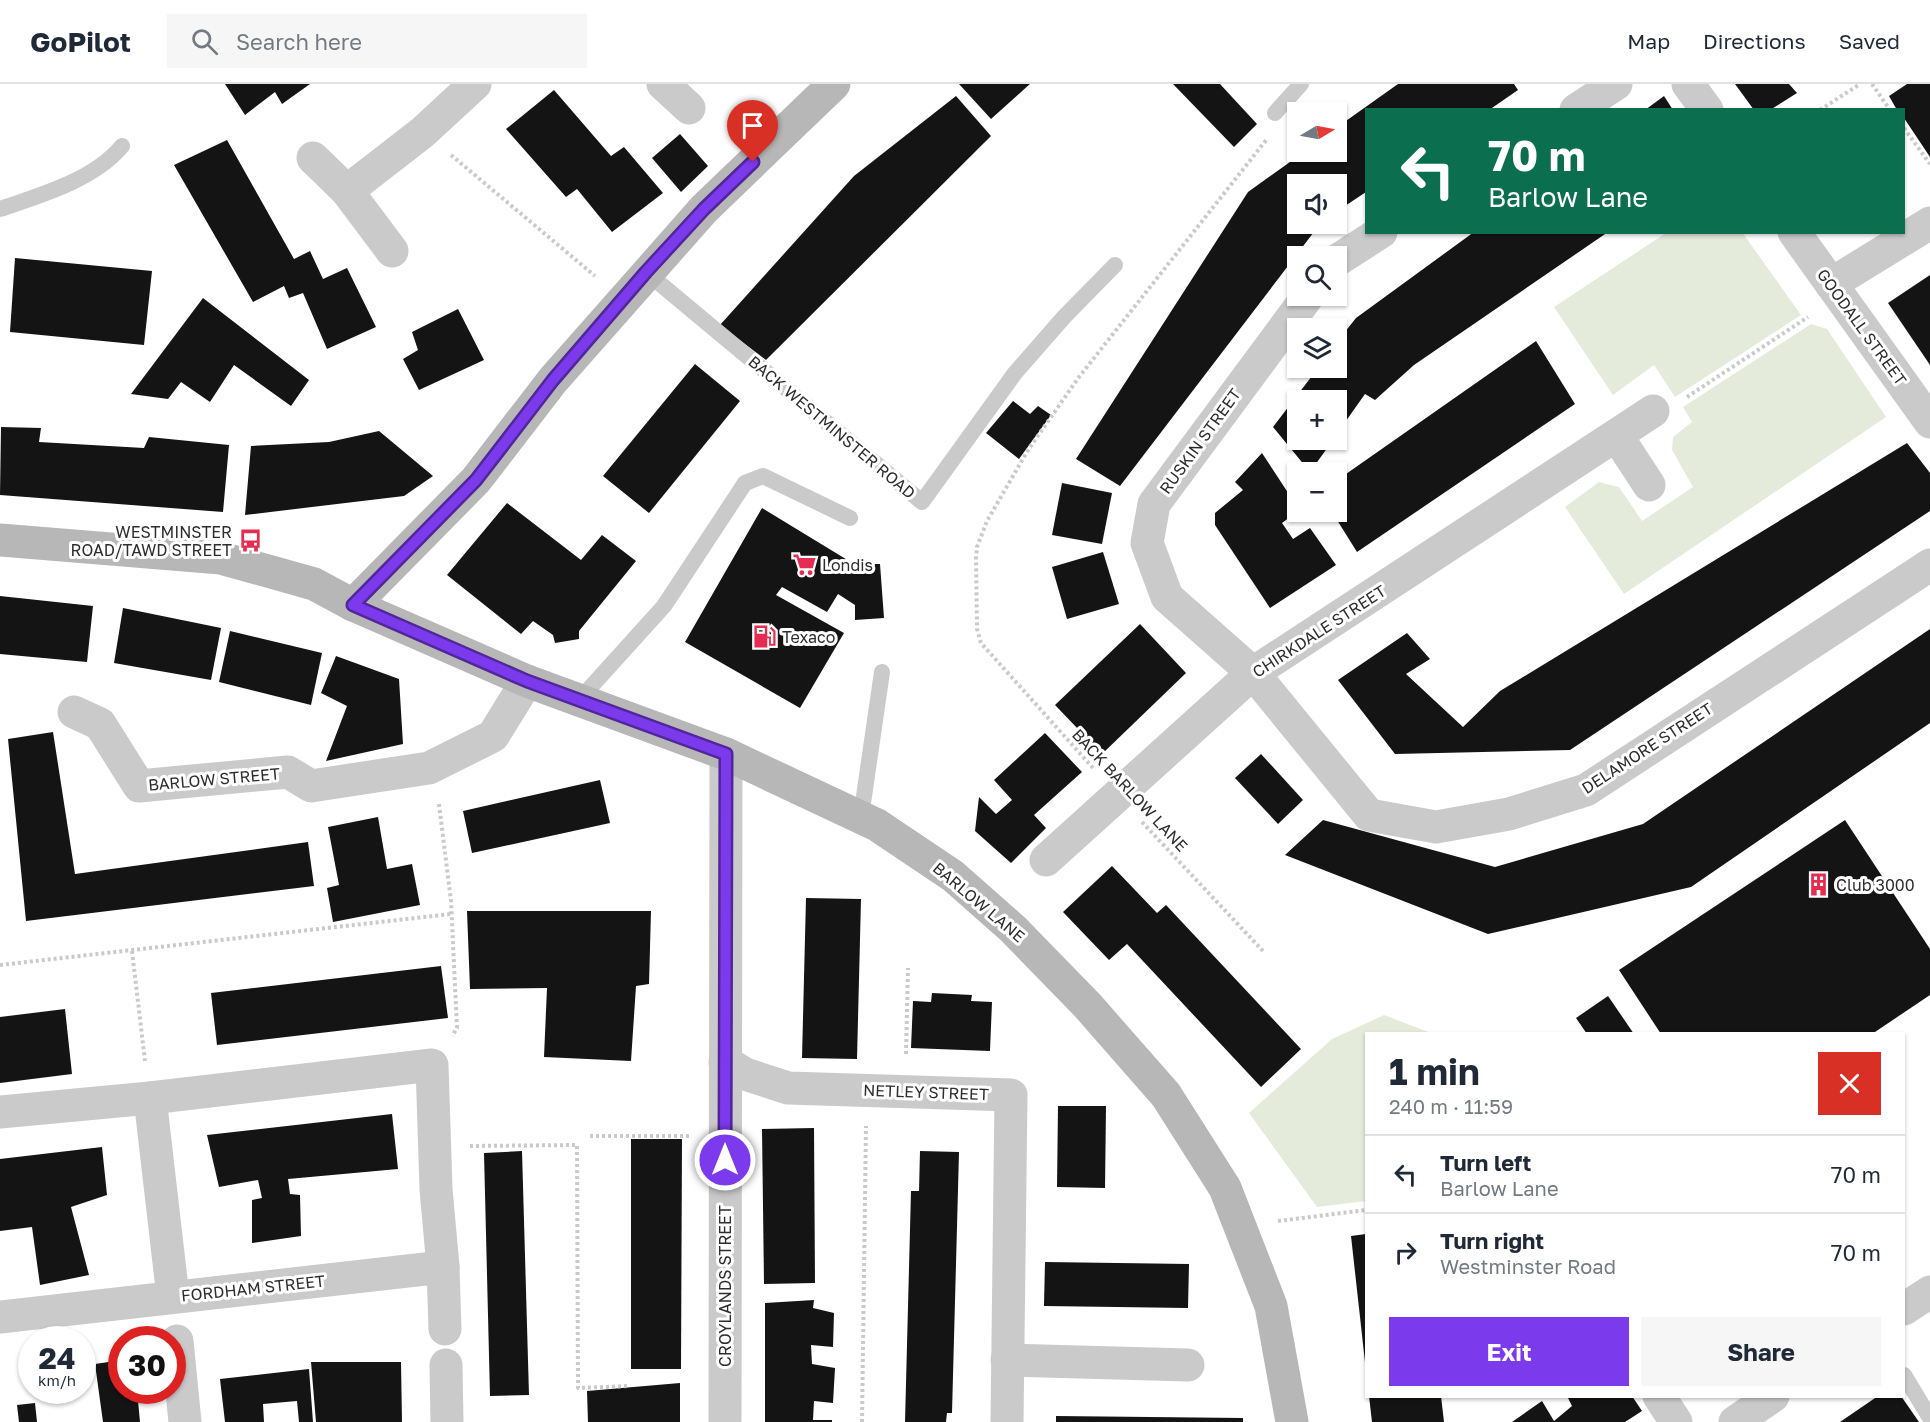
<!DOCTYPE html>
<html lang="en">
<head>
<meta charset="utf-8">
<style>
  :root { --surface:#fff; --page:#f6f6f7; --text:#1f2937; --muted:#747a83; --line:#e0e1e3; --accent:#7c3aed }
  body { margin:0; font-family:"Golos Text",sans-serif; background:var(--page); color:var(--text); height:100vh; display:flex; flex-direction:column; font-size:22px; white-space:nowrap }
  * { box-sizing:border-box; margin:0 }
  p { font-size:20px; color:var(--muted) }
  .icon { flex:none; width:33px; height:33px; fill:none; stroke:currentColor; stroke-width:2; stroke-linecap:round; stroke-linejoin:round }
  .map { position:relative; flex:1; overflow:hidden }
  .side { position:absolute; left:1365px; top:948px; width:540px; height:366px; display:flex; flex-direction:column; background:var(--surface); border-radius:0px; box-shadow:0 2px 4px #0004 }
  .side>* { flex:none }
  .hud { position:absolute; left:1365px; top:24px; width:540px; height:126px; border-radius:0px; box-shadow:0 2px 4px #0004; background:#0b6e4f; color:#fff; overflow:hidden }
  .needle { width:39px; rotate:80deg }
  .buttons { position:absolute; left:1287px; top:18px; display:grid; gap:12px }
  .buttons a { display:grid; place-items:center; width:60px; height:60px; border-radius:0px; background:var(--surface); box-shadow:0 2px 4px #0004; font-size:30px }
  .speed { position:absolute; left:18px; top:1242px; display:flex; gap:12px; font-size:30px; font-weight:700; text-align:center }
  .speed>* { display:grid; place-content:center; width:78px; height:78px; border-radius:50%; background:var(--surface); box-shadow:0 2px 4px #0004; line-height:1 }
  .speed small { font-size:15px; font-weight:400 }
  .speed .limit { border:9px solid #d22; background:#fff; color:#111 }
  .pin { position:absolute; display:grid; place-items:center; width:51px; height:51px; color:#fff; margin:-62px -26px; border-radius:50% 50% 50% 0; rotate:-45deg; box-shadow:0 0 6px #0007 }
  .pin .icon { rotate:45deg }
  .me { position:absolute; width:66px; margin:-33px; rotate:0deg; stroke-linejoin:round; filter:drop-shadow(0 0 4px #0008) }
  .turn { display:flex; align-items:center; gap:21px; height:126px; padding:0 24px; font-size:27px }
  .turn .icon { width:78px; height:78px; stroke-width:2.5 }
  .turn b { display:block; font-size:42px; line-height:51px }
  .round { display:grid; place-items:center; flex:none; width:63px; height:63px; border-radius:0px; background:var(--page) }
  .head { display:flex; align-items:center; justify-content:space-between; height:102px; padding:0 24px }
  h1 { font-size:36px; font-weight:700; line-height:45px }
  .cta { display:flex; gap:12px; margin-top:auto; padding:12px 24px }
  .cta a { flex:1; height:69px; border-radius:0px; background:var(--accent); color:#fff; font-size:24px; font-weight:700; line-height:69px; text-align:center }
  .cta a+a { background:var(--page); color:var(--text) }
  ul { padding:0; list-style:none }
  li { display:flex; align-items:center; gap:18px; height:78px; padding:0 24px; border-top:2px solid var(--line) }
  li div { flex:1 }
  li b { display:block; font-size:22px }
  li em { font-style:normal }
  header { display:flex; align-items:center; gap:36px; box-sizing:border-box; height:84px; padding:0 30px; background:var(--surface); border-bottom:2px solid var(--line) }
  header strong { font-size:28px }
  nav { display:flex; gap:33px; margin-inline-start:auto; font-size:21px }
  .search { width:420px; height:54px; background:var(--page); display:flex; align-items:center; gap:15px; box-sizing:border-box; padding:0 21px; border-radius:0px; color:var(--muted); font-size:22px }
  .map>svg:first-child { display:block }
  .green { fill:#e5ebda }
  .building { fill:#141414 }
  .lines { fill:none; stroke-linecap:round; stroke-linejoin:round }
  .path { stroke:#cacaca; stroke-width:4; stroke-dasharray:3 3; stroke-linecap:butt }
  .lane { stroke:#cacaca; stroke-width:16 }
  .street { stroke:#cacaca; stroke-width:33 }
  .secondary { stroke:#b7b7b7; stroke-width:33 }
  .route-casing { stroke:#51269a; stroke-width:15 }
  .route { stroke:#7c3aed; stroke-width:10 }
  .labels { text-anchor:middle; stroke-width:6; stroke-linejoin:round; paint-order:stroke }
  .street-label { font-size:16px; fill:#2d2d2d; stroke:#fff }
  .poi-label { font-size:16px; fill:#2d2d2d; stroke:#fff; text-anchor:start }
</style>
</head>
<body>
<header>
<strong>GoPilot</strong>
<div class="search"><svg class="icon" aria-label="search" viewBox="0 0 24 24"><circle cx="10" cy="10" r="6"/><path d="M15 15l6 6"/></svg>Search here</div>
<nav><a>Map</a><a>Directions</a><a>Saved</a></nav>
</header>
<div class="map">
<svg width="1930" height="1338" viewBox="0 0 1930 1338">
  <rect width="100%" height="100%" fill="#fff"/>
  <g class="green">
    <polygon points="1742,148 1801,231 1675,313 1654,281 1613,311 1554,223 1666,149"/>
    <polygon points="1811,240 1827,245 1886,333 1624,510 1565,423 1599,398 1619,403 1642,437 1693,403 1672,366 1673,353 1692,338 1683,323"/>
    <polygon points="1384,931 1431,949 1366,950 1366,1117 1317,1123 1249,1029 1332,955"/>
  </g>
  <g class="building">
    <polygon points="225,0 310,0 282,20 275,8 245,31"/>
    <polygon points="959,0 1030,0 991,35"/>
    <polygon points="1173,0 1220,0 1257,40 1234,63"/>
    <polygon points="1398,0 1514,0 1518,6 1489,26 1366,26 1366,108 1336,128 1336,100 1298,100 1298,140 1320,140 1120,402 1076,375 1248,108 1304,68 1336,68 1336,44"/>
    <polygon points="1735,0 1789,0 1797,9 1770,26 1754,26"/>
    <polygon points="1907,0 1930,0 1930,73 1904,34 1904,26 1897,26 1889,12"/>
    <polygon points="554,6 611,72 624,63 663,109 612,148 577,105 566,113 506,45"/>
    <polygon points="956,12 991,52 766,276 720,241 854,92"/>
    <polygon points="1664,12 1673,26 1645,26"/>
    <polygon points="680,50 708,82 681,108 652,74"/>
    <polygon points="227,56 294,175 310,167 323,195 347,184 376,243 327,265 303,209 289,214 284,202 253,218 174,81"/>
    <polygon points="1474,148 1608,148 1414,281 1375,316 1365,310 1336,351 1336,316 1298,316 1298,356 1333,356 1310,388 1273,343 1318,284 1336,284 1336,259 1356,234"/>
    <polygon points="15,174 152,187 144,261 10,248"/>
    <polygon points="1930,191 1930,281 1888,219"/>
    <polygon points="203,214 309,296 291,322 234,281 210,318 181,298 168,315 131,310"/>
    <polygon points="458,225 484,276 419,306 403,275 418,266 412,248"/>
    <polygon points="1536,257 1575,320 1357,468 1332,428 1336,428 1336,397"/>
    <polygon points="695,280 740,317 649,429 603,392"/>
    <polygon points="1013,317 1030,330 1038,322 1051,331 1019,375 986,349"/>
    <polygon points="1,343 41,344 39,358 144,364 149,353 229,361 223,428 0,411"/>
    <polygon points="379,347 433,392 404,412 245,431 251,362 329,358"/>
    <polygon points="1907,359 1930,389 1930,427 1570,666 1395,670 1338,596 1407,549 1430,575 1406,590 1463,643 1500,607"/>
    <polygon points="1262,369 1298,424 1298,427 1282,439 1293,455 1310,444 1336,481 1270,524 1215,441 1215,429 1243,406 1235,398"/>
    <polygon points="1062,399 1112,409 1102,460 1052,451"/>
    <polygon points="507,419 581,476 602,451 636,477 579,547 579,555 555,559 553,551 533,537 521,550 447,491"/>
    <polygon points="762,424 854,480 880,480 884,534 855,536 855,521 838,510 827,528 782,503 776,511 844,549 800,624 685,558"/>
    <polygon points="1103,468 1119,520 1067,535 1052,483"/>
    <polygon points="0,512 93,522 87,578 0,570"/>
    <polygon points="123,524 221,544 211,596 114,579"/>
    <polygon points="1140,540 1186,589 1102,670 1055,621"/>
    <polygon points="1930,545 1930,639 1691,803 1488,850 1285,771 1323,736 1495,783 1643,740"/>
    <polygon points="230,547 322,569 311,621 219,598"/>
    <polygon points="336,572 399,595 403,660 326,677 347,622 321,609"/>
    <polygon points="53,648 75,790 308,758 314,802 26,837 8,655"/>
    <polygon points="1045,649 1082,688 1034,731 1046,744 1011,779 975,747 979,713 996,730 1012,716 994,696"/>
    <polygon points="1261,670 1303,716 1278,740 1235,694"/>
    <polygon points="600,696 610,739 472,769 463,727"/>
    <polygon points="378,733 387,785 412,780 420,821 333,838 327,804 339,801 328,743"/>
    <polygon points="1845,736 1930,865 1930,911 1872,950 1661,950 1619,886"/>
    <polygon points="1112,782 1157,829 1166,821 1301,965 1261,1003 1127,860 1109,876 1063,828"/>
    <polygon points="806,814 861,815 857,975 802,974"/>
    <polygon points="467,827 651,827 649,900 636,902 631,977 544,973 547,904 470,905"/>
    <polygon points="441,882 448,934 217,961 211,909"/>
    <polygon points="932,909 972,911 971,917 992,918 990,967 911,964 913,917 931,918"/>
    <polygon points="1608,912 1634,950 1587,950 1576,934"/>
    <polygon points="65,925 72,990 0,999 0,933"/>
    <polygon points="1058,1022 1106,1022 1105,1104 1057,1103"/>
    <polygon points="392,1030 398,1085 288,1095 290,1110 300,1111 301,1152 252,1159 252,1116 262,1114 258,1096 219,1103 207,1051"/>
    <polygon points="814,1044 815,1199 764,1200 762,1045"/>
    <polygon points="631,1055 682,1055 681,1285 631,1285"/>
    <polygon points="102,1063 107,1111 71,1123 89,1191 40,1201 32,1143 0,1147 0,1075"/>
    <polygon points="522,1067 529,1311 490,1312 484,1069"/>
    <polygon points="920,1067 959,1068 952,1329 947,1329 946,1338 905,1338 911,1107 919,1107"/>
    <polygon points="1366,1150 1366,1278 1365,1278 1351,1152"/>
    <polygon points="1045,1178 1189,1180 1188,1224 1044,1222"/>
    <polygon points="814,1216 813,1224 834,1229 833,1263 811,1261 812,1280 835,1284 833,1319 814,1317 813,1336 832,1336 832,1338 765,1338 765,1219"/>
    <polygon points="122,1276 122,1306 137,1306 140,1338 103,1338 95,1280"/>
    <polygon points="311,1278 401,1278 402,1338 316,1338"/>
    <polygon points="309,1285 313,1338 299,1338 297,1317 263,1320 264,1338 225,1338 220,1295"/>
    <polygon points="680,1299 680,1338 588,1338 587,1307"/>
    <polygon points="1369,1312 1441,1312 1444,1338 1372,1338"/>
    <polygon points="1567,1312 1632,1312 1642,1327 1625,1338 1512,1338 1542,1317 1554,1337 1572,1322"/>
    <polygon points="1878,1312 1901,1312 1919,1338 1840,1338"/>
    <polygon points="35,1319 37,1338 19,1338 17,1321"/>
    <polygon points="1056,1332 1243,1334 1243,1338 1056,1338"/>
  </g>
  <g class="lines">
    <g class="path">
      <polyline points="1872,0 1890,26"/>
      <polyline points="1820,26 1860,0"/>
      <polyline points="1904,44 1930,80"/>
      <polyline points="451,71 595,192"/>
      <polyline points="1687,313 1808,233"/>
      <polyline points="1093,684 981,559 977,545 976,474 977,463 987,437 1028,366 1079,293 1267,55"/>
      <polyline points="439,720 451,817 457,944 452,952"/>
      <polyline points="1142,738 1263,867"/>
      <polyline points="132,867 145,977"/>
      <polyline points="0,881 451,830"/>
      <polyline points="906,970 908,884"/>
      <polyline points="590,1052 689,1052"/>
      <polyline points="470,1062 577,1061 578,1304 629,1302"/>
      <polyline points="1278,1137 1366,1126"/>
      <polyline points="862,1338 866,1042"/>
    </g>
    <g class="lane">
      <polyline points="1275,29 1301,0"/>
      <path d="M0,125C41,111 94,96 122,62"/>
      <polyline points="646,188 922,418 1015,289 1064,233 1115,181"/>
      <polyline points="579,616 664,522 745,399 763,392 850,434"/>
      <polyline points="861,733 882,588"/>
      <polyline points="1904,1291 1930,1334"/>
    </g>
    <g class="street">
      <polyline points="663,0 689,24"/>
      <polyline points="1688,0 1707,26"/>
      <polyline points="1576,26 1616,0"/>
      <polyline points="313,74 347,107 392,167"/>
      <polyline points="347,107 423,48 475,0"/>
      <polyline points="1794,148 1930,338"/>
      <polyline points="1336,177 1381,148"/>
      <polyline points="1831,200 1930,139"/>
      <polyline points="1308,212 1154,420 1147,459 1167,513 1253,589 1369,731 1436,743 1509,730 1586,706 1930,481"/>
      <polyline points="1617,352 1649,401"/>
      <polyline points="74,628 100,640 139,702 288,688 311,702 429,684 493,652 527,597"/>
      <polyline points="1046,776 1253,589 1653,327"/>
      <polyline points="725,978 745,990 788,1004 1011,1011 1007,1338"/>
      <polyline points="150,1014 173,1213"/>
      <polyline points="0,1028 150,1014 432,981 436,1105 443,1183"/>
      <polyline points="1904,1225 1930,1208"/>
      <polyline points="0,1233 443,1183 445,1245"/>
      <polyline points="177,1257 185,1338"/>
      <polyline points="1007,1276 1188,1281"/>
      <polyline points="446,1281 447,1338"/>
      <polyline points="1659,1312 1676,1338"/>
      <polyline points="725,1338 726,670"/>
      <polyline points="1735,1338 1773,1312"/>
    </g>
    <g class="secondary">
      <polyline points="0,456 221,474 314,500 353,521 527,597 726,670 877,741 953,792 1013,845 1088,922 1166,1011 1225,1104 1271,1222 1292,1338"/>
      <polyline points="353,521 476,396 553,296 704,125 834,0"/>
    </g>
  </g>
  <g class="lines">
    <defs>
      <polyline id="route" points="725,1076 726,670 527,597 353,521 476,396 553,296 646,188 704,125 753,78"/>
    </defs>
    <use href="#route" class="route-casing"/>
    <use href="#route" class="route"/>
  </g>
  <defs>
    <symbol id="bus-bare" viewBox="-9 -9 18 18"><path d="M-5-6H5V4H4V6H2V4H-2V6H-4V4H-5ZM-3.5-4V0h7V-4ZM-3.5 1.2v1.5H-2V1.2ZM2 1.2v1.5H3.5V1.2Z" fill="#e72c51" stroke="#fff" stroke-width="2.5" paint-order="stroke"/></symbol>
    <symbol id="supermarket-bare" viewBox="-9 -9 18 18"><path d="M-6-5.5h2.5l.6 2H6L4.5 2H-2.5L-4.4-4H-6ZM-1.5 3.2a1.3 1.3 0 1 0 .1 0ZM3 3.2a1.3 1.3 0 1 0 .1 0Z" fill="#e72c51" stroke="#fff" stroke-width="2.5" paint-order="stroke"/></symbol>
    <symbol id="fuel-bare" viewBox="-9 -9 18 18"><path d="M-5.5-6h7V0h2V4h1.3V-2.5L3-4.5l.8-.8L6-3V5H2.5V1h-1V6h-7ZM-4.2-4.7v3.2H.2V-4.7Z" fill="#e72c51" stroke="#fff" stroke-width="2.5" paint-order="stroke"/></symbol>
    <symbol id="building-bare" viewBox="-9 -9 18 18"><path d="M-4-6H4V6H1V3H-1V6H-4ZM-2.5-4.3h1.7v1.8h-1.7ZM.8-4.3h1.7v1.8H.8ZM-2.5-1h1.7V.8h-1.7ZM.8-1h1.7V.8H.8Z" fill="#e72c51" stroke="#fff" stroke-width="2.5" paint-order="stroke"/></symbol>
  </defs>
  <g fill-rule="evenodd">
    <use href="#bus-bare" x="234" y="440" width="33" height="33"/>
    <use href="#supermarket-bare" x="788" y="464" width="33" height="33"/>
    <use href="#fuel-bare" x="748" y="536" width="33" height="33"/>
    <use href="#building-bare" x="1802" y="784" width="33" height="33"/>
  </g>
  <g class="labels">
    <g class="street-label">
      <text transform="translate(1862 243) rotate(54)" y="6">GOODALL STREET</text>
      <text transform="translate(832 343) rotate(40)" y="6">BACK WESTMINSTER ROAD</text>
      <text transform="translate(1200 357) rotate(-54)" y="6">RUSKIN STREET</text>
      <text transform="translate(1319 547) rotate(-33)" y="6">CHIRKDALE STREET</text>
      <text transform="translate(1647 664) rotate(-33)" y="6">DELAMORE STREET</text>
      <text transform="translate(214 695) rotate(-5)" y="6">BARLOW STREET</text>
      <text transform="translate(1130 706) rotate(47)" y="6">BACK BARLOW LANE</text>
      <text transform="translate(979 818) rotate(40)" y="6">BARLOW LANE</text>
      <text transform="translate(926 1008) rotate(2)" y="6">NETLEY STREET</text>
      <text transform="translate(725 1202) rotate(-90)" y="6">CROYLANDS STREET</text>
      <text transform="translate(253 1204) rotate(-6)" y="6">FORDHAM STREET</text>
    </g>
    <g class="poi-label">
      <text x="232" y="454" text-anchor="end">WESTMINSTER<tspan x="232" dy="18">ROAD/TAWD STREET</tspan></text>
      <text x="822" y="487">Londis</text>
      <text x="782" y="559">Texaco</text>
      <text x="1836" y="807">Club 3000</text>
    </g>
  </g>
</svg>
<div class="buttons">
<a><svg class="needle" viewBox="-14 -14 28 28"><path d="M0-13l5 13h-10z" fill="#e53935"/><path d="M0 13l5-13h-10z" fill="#747a83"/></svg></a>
<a><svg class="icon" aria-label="sound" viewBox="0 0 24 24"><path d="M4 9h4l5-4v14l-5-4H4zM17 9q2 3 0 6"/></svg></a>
<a><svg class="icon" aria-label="search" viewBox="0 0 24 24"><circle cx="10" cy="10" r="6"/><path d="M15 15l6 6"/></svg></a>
<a><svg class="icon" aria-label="layers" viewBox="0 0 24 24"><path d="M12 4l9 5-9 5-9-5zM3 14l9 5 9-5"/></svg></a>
<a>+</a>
<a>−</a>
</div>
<div class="speed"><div>24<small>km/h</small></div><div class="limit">30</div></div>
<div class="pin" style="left:753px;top:78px;background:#d93025"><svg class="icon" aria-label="arrive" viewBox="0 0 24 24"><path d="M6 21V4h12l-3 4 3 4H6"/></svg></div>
<svg class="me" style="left:725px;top:1076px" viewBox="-20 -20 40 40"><circle r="17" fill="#7c3aed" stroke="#fff" stroke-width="3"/><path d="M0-11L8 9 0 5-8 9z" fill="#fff"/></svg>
<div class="hud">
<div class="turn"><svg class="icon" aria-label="left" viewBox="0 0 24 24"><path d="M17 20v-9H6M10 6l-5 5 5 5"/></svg><div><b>70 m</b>Barlow Lane</div></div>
</div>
<section class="side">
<div class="head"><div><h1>1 min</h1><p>240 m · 11:59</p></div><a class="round" style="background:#d93025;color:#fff"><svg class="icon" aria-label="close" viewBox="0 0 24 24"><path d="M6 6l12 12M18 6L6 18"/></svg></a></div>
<ul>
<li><svg class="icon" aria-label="left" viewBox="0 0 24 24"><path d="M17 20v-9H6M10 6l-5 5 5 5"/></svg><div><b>Turn left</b><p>Barlow Lane</p></div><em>70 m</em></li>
<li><svg class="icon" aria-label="right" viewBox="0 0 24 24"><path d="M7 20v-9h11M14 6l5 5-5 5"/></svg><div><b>Turn right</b><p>Westminster Road</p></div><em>70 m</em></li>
</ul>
<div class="cta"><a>Exit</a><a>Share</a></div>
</section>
</div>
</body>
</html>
